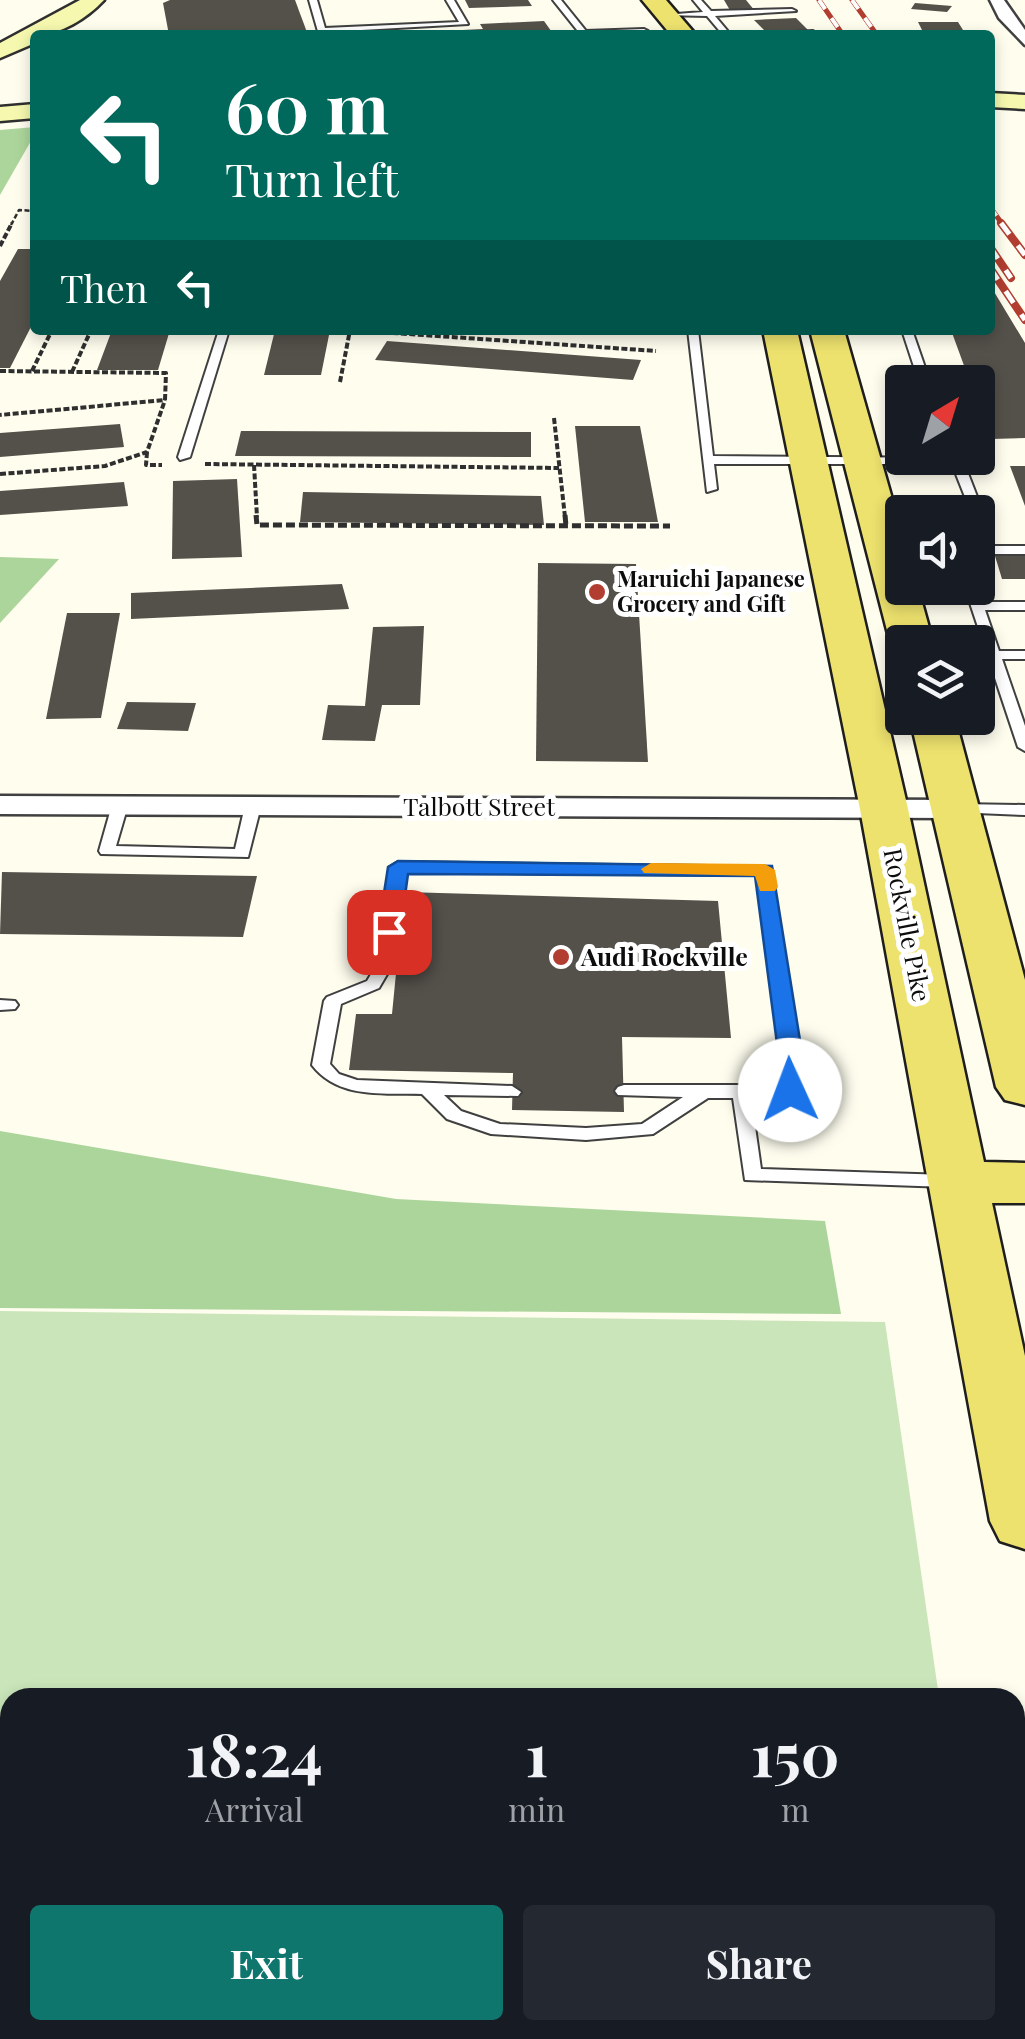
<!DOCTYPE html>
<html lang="en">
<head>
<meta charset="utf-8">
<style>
  :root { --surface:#171b24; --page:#242831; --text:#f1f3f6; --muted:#9ea1a6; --accent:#0f766e }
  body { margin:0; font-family:"Playfair Display",serif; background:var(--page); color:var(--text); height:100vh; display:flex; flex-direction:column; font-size:38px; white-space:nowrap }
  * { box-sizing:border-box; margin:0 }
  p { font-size:32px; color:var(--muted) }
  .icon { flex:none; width:55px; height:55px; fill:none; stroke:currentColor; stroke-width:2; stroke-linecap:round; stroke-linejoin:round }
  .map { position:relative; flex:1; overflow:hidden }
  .side { position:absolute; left:0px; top:1688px; width:1025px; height:352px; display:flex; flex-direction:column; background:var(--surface); border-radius:30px 30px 0 0; box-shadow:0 5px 15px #0003 }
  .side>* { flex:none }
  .banner { position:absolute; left:30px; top:30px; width:965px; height:305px; border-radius:10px; box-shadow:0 5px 15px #0003; background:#00695c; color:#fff; overflow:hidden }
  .needle { width:65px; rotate:38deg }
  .fabs { position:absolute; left:885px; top:365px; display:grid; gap:20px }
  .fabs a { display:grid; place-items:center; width:110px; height:110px; border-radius:10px; background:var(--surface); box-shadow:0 5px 15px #0003; font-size:50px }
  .pin { position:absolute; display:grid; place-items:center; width:85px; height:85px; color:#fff; margin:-42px; border-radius:20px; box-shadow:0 5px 15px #0006 }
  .me { position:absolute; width:110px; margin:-55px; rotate:358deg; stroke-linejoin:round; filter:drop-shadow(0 0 8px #0008) }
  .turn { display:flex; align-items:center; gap:35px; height:210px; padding:0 30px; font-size:45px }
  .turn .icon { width:130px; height:130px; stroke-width:2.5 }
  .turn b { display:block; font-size:70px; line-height:85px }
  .then { display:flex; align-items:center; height:95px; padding:0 30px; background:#0003; gap:20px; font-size:38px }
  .eta { display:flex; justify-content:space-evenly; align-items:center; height:170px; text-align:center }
  .eta b { font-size:60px; font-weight:700; line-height:70px }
  .cta { display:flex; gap:20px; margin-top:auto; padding:20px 30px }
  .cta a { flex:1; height:115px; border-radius:10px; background:var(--accent); color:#fff; font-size:40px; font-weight:700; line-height:115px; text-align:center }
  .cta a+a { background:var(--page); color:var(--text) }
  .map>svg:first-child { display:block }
  .green { fill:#cae5ba }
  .forest { fill:#acd59b }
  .building { fill:#54504a }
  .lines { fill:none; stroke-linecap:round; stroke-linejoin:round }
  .lane-casing { stroke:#404040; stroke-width:4 }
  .street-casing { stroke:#404040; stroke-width:5 }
  .secondary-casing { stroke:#2f2f2f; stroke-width:5 }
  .primary-casing { stroke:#1e1e1e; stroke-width:5 }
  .path-far3 { stroke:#2f2f2f; stroke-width:2.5; stroke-dasharray:5 2.5; stroke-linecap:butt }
  .path-far2 { stroke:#2f2f2f; stroke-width:4; stroke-dasharray:6 2.5; stroke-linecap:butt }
  .path-far1 { stroke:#2f2f2f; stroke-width:5; stroke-dasharray:9 4; stroke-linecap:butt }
  .path { stroke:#2f2f2f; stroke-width:9; stroke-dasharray:14 8; stroke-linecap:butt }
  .lane { fill:#fff; fill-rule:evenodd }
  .street { fill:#fff; fill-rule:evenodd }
  .secondary { fill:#f5f8ae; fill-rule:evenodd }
  .primary { fill:#ede26e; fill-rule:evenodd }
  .rail-far1-casing { stroke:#b13e30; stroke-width:5 }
  .rail-casing { stroke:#b13e30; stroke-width:8 }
  .rail-far1 { stroke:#fff; stroke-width:4; stroke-dasharray:11; stroke-linecap:butt }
  .rail { stroke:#fff; stroke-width:5; stroke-dasharray:14; stroke-linecap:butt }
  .route { fill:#1a73e8; stroke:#114b97; stroke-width:2.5 }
  .slow { fill:#f59e0b }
  .poi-dot { fill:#b13e30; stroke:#fff; stroke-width:4 }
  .labels { text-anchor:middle; stroke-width:10; stroke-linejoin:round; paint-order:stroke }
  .far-poi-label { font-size:22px; font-weight:bold; fill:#0d0d0d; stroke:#fff; text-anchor:start }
  .street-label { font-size:25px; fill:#0d0d0d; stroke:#fff }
  .poi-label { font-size:25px; font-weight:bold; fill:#0d0d0d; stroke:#fff; text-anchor:start }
</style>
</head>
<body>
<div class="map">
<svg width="1025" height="2039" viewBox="0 0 1025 2039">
  <rect width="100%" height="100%" fill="#fefdee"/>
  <polygon class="green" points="0,1311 885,1322 939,1697 10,1698 10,2030 987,2030 988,2039 0,2039"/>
  <g class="forest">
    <polygon points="35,127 35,134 0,195 0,130"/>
    <polygon points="0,557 59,559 0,623"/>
    <polygon points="0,1131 396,1199 825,1221 841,1314 0,1308"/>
  </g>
  <g class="building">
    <polygon points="170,0 295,0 308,35 169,35 163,3"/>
    <polygon points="465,0 528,0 532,6 469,8"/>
    <polygon points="724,0 746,0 755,11 731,12"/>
    <polygon points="915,3 952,6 947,12 911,9"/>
    <polygon points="796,18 808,30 766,32 754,20"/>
    <polygon points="544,21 554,35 422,35 422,32 483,29 480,24"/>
    <polygon points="918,22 958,22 963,30 922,30"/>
    <polygon points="18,249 35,249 35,319 10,368 0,368 0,281"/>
    <polygon points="990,285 1025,343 1025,438 991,439 978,404 978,382 970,382 951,330 990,330"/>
    <polygon points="112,330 170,330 158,370 97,370"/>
    <polygon points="275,330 330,330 321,375 264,375"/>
    <polygon points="387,341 641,360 633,380 375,360"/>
    <polygon points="120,424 124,447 0,457 0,433"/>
    <polygon points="575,426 640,426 658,522 585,522"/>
    <polygon points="241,431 531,432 531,457 235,456"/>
    <polygon points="1010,466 1025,466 1025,506"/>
    <polygon points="237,479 242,557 172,559 173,481"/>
    <polygon points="124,482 128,506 0,515 0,491"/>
    <polygon points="303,492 541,496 544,525 300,522"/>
    <polygon points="995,556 1025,556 1025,579 1002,579"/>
    <polygon points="538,563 636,564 648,762 536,761"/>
    <polygon points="342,584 349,609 131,619 131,593"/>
    <polygon points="67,613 120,613 101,718 46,719"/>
    <polygon points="424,626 420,705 382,705 375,741 322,740 328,705 365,706 373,627"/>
    <polygon points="127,702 196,703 188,731 117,729"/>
    <polygon points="2,872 257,876 243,937 0,934"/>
    <polygon points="404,892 718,901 731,1038 622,1037 624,1112 512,1110 513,1073 349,1070 356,1014 392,1014"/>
  </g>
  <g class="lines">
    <defs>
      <g id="lane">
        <polygon points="309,0 317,0 325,28 459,22 446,0 454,0 468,24 326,32 327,35 319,35"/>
        <polygon points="553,0 561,0 586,31 644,29 648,31 581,35"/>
        <polygon points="693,0 701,0 711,11 792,9 796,11 715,16 731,35 723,35 707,16 663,15 703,12"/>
        <polygon points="813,31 816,35 773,35 777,33"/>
        <polygon points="219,330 229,330 190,457 180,460 178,457"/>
        <polygon points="688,330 698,330 713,456 962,458 983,512 978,516 978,512 971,512 952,464 714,464 717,489 707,492"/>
        <polygon points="902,330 912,330 930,382 919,382"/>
        <rect x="978" y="546" width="47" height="8"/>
        <polygon points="965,588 977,588 982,602 1025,602 1025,610 985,610 999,651 1025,651 1025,659 1002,659 1025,726 1025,751 1018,747"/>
        <polygon points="120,800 128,805 116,846 235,849 245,806 253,801 261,806 248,857 101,854 99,851 112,805"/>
        <polygon points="958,804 1025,805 1025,815 953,812 950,809"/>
        <path d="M398,862L771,867L800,1059L799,1091L790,1097L751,1098L761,1169L947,1175L954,1176L957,1181L954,1186L947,1187L745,1180L733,1098H708L653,1134L586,1140L491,1134L447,1119L422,1094C383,1093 338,1099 312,1065L324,1001L327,997L367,981L377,964L390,867ZM405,872L758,875L782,1059L781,1085H624L618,1087L615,1091L618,1095L683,1097L642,1124L586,1128L500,1124L461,1111L444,1095L518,1096L521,1092L512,1086L357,1080L339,1074L330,1064L341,1004L379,988L393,964Z"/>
        <polygon points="0,1000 15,1001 18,1005 15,1009 0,1010"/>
      </g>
      <g id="street">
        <polygon points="990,0 1004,0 1025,30 1025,45 999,18"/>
        <polygon points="0,796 957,800 968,802 972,809 968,816 957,818 0,814"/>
        <rect x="0" y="1744" width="10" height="44"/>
        <rect x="1015" y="1752" width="10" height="44"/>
      </g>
      <g id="secondary">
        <path d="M80,0H104C87,18 61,35 35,35V43L0,58V43Z"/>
        <polygon points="990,93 1025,95 1025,109 990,107"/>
        <polygon points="35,104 35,118 0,121 0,107"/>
      </g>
      <g id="primary">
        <polygon points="642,0 666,0 696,35 671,35"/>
        <polygon points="763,330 797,330 908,809 984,1162 1025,1163 1025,1203 992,1203 1025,1356 1025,1549 1000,1541 990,1521 860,809"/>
        <polygon points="810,330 844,330 902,534 902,588 918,588 933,642 902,642 902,653 890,642"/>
        <polygon points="910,718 955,718 1025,980 1025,1105 1005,1100 996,1087"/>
      </g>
    </defs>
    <use href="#lane" class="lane-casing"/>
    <use href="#street" class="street-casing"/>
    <use href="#secondary" class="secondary-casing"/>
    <use href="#primary" class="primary-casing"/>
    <polyline class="path-far3" points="11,225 19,210 35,211"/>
    <g class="path-far2">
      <polyline points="0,246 12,223"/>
      <polyline points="350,330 656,351"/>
      <polyline points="0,371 166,373 165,400 0,415"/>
      <polyline points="32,371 52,330"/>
      <polyline points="72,372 91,330"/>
      <polyline points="340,382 350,330"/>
      <polyline points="554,418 565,517"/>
      <polyline points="147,452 146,465 162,465"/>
      <polyline points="205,464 559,468"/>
      <polyline points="254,465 257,517"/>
      <polyline points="0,474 105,466 147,452 165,400"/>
    </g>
    <g class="path-far1">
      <polyline points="256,515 257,525 670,526"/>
      <polyline points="565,515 566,526"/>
    </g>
    <polyline class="path" points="0,1833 10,1833"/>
    <use href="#lane" class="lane"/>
    <use href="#street" class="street"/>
    <use href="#secondary" class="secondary"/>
    <use href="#primary" class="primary"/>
    <defs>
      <g id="rail-far1">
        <polyline points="819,0 843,35"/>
        <polyline points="852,0 877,35"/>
        <polyline points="990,207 1003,225"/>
      </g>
      <g id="rail">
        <polyline points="1001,223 1025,255"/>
        <polyline points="990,247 1011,278"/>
        <polyline points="990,268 1025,320"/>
      </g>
    </defs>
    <use href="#rail-far1" class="rail-far1-casing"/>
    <use href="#rail" class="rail-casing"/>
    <use href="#rail-far1" class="rail-far1"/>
    <use href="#rail" class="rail"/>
  </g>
  <polygon class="route" points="398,861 772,866 803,1059 802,1090 790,1098 778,1090 779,1059 755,876 408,874 400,932 389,938 378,932 388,867"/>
  <polygon class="slow" points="651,863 765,864 775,870 778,887 775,891 760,891 755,876 644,873 641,869"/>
  <g class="poi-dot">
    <circle cx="597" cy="592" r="10"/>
    <circle cx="561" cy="957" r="10"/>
  </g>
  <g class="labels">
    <g class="far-poi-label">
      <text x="617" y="587">Maruichi Japanese<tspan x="617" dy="25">Grocery and Gift</tspan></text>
    </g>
    <g class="street-label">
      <text x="479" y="816">Talbott Street</text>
      <text transform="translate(907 925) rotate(79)" y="9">Rockville Pike</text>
    </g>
    <g class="poi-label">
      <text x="581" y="966">Audi Rockville</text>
    </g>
  </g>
</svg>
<div class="fabs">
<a><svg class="needle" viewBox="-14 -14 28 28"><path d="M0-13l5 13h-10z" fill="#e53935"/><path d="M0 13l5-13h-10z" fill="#9ea1a6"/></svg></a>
<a><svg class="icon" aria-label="sound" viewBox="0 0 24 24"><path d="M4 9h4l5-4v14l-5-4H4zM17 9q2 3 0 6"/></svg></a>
<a><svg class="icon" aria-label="layers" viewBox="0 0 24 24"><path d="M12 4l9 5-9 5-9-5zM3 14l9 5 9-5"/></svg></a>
</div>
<div class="pin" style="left:389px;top:932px;background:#d93025"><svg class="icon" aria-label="arrive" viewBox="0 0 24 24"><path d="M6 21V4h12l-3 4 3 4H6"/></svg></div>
<svg class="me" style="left:790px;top:1090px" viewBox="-20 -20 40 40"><circle r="19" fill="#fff"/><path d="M0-13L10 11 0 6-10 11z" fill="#1a73e8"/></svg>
<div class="banner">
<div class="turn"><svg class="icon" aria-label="left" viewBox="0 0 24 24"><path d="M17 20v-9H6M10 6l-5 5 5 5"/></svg><div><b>60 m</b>Turn left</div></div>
<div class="then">Then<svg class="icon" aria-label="left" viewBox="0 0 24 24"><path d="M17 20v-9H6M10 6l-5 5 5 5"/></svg></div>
</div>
<section class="side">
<div class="eta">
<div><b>18:24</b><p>Arrival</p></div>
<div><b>1</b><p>min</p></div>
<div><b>150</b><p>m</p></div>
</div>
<div class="cta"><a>Exit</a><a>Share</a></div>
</section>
</div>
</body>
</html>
